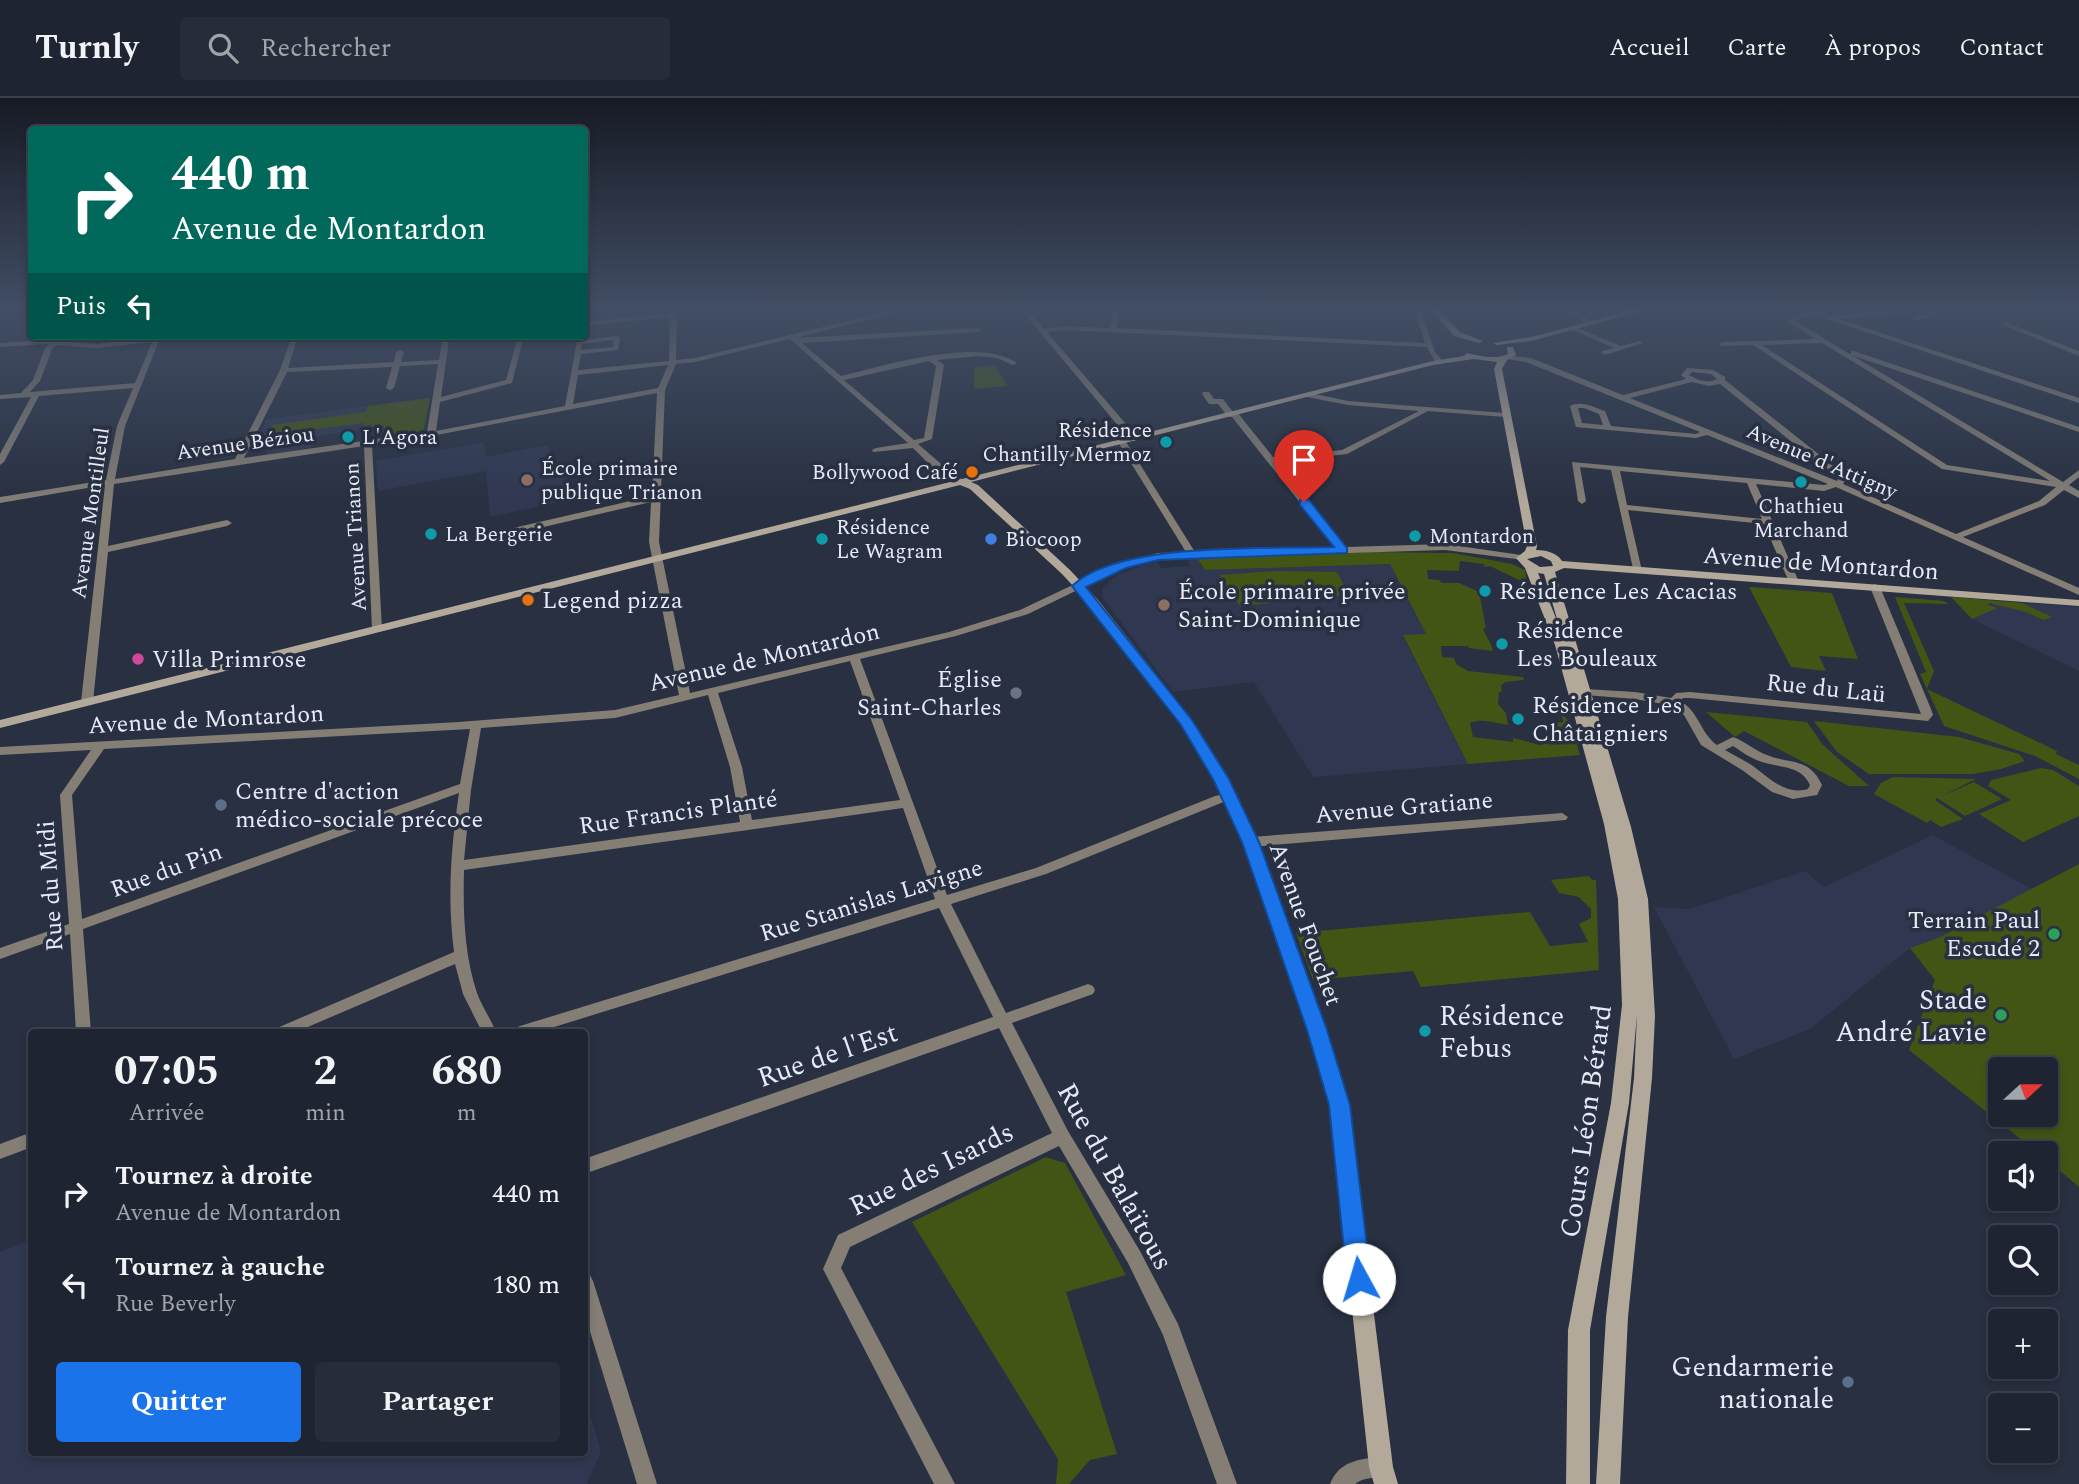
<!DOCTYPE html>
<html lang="fr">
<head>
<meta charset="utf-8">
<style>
  :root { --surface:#1e2431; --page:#262c39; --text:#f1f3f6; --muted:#a1a4ab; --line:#3c414d; --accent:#1a73e8 }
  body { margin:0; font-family:Spectral,serif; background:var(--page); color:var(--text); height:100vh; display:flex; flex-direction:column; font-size:26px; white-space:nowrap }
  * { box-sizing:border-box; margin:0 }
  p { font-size:23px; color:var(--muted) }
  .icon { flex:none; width:38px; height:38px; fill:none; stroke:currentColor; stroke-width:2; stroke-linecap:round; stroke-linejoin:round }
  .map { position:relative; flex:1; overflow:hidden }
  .side { position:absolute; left:28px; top:931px; width:560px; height:427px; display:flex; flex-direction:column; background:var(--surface); border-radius:7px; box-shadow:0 4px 10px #0003,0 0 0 2px var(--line) }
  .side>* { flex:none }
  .banner { position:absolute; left:28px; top:28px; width:560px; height:214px; border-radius:7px; box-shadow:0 4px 10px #0003,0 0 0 2px var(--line); background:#00695c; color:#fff; overflow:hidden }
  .needle { width:46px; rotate:69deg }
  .tools { position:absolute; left:1988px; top:959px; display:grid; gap:14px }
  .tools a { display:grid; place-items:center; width:70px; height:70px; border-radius:7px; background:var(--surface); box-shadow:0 4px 10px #0003,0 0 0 2px var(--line); font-size:35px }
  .pin { position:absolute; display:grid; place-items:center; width:60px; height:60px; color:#fff; margin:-72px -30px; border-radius:50% 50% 50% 0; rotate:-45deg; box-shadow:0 0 7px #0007 }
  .pin .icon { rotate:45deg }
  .me { position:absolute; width:77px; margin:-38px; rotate:354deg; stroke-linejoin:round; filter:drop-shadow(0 0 5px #0008) }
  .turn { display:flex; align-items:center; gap:24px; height:147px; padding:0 28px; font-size:32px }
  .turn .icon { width:91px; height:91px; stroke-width:2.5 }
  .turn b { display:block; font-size:49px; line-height:60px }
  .then { display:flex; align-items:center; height:66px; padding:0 28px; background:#0003; gap:14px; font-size:26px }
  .eta { display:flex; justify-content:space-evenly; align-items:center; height:119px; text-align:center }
  .eta b { font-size:42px; font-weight:700; line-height:49px }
  .primary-button { display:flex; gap:14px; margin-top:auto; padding:14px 28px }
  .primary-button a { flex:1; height:80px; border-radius:7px; background:var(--accent); color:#fff; font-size:28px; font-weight:700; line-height:80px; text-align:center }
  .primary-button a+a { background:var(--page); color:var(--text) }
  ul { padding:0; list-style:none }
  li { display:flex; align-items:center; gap:21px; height:91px; padding:0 28px }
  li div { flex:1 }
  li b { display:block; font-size:26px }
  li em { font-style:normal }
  header { display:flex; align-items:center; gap:42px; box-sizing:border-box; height:98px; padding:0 35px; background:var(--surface); border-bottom:2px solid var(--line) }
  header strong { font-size:33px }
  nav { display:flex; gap:38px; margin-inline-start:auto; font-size:24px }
  .search { width:490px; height:63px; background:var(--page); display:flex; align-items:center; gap:18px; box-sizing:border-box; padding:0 24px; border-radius:7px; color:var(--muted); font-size:26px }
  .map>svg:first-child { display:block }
  .built { fill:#2f3850 }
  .green { fill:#425514; fill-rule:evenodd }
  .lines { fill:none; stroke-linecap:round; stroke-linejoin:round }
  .stream { stroke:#2d4c95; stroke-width:2.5 }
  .street { fill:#847e75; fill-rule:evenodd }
  .secondary { fill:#b3a99b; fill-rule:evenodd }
  .route { fill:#1a73e8; stroke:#114b97; stroke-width:2 }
  .culture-dot { fill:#0f9aa8; stroke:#283041; stroke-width:2.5 }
  .food-dot { fill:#e8710a; stroke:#283041; stroke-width:2.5 }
  .education-dot { fill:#8d6e63; stroke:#283041; stroke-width:2.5 }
  .shop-dot { fill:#3f7fe0; stroke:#283041; stroke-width:2.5 }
  .hotel-dot { fill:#d1479c; stroke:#283041; stroke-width:2.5 }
  .worship-dot { fill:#6b7280; stroke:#283041; stroke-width:2.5 }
  .service-dot { fill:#5c6f8a; stroke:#283041; stroke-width:2.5 }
  .leisure-dot { fill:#2e9e5b; stroke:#283041; stroke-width:2.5 }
  .labels { text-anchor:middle; stroke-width:7; stroke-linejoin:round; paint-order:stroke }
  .far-poi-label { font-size:21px; fill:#e6ebf7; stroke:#283041; text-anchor:start }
  .far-street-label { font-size:21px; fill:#e6ebf7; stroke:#283041 }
  .street-label { font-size:24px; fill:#e6ebf7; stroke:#283041 }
  .poi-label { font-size:24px; fill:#e6ebf7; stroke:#283041; text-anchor:start }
  .near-poi-label { font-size:28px; fill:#e6ebf7; stroke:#283041; text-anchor:end }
  .near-street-label { font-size:28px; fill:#e6ebf7; stroke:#283041 }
</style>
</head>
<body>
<header>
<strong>Turnly</strong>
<div class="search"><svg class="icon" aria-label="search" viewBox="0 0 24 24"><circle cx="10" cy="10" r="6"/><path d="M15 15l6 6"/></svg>Rechercher</div>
<nav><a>Accueil</a><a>Carte</a><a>À propos</a><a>Contact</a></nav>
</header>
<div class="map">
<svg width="2079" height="1386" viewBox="0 0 2079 1386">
  <rect width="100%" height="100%" fill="#283041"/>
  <g class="built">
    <polygon points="368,308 364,327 373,327 372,329 314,339 311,350 265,357 269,350 254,348 267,321"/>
    <polygon points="484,344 486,359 546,347 578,400 490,419 486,373 378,393 376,363"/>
    <polygon points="1197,460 1205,472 1390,466 1426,537 1403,538 1468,666 1313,679 1254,584 1173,594 1102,499 1103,489 1119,476 1147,466 1157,464 1161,470 1189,468 1189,461"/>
    <polygon points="1951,499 2079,509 2079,573 1972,521"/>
    <polygon points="1933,737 2032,791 1938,840 1910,850 1810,931 1734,961 1654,809 1690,811 1805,773 1824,789"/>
    <polygon points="31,1141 32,1354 584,1354 585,1300 601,1353 587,1386 0,1386 0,1154"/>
  </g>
  <g class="green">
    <polygon points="994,267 1008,288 974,291 974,270"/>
    <polygon points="430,300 424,331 417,335 383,340 384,328 372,329 372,327 364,328 364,325 269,337 272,327 366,314 368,308"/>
    <path d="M1367,454L1453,455L1512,466L1525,472L1527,486L1490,468L1485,469L1484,466L1460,463L1459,473L1427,472L1428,481L1439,482L1442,485H1459L1479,494L1486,530H1483C1485,538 1491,543 1493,553L1469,550L1468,548H1441L1442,559L1454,560L1456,566L1468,573L1523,579L1524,582L1505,584L1501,588L1502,594H1499L1498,606L1506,615L1508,627C1493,625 1482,620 1470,625L1473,639L1513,644V640L1540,647L1554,642L1548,625L1563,624L1561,614L1572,628L1580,657L1468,666L1403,537L1426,536L1390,466L1205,472L1197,460Z"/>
    <polygon points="1276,473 1337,474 1349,497 1240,508 1219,477"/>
    <polygon points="1749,489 1832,495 1858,561 1819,558 1826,573 1791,569"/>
    <polygon points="1895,499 1944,503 1948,506 1904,505 1934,573 1927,591 2057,653 2056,656 2079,667 2079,681 2035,658 1944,628 1920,576 1926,574"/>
    <polygon points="1951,499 2022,505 2052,519 2043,522 2026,514 1989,505 1988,507 1997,510 1972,521"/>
    <polygon points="1706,614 1807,624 1823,647 1869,688 1849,688 1744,633 1735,639"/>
    <polygon points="1814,623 1959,639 2019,656 2025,663 2001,671 1973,676 1869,676 1837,654"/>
    <polygon points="2041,670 2053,672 2079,688 2079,718 2023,744 1979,716 2011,702 1988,688 1991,682"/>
    <polygon points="1893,679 1976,681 1942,698 1974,684 2002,701 1965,718 1937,700 1935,702 1963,721 1941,729 1930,722 1927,725 1874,696 1881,685"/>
    <path d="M2079,766V1089L2046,1061V1055H2038L1909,952L1935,882L1910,850L1938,840ZM2000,971H2046V1017H2000Z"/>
    <polygon points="1589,778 1592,782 1596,782 1599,872 1421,889 1413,873 1313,882 1296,835 1530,814 1550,848 1588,844 1579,826 1591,820 1591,811 1579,799 1559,795 1551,782"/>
    <polygon points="1046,1059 1065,1065 1126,1177 1066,1194 1117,1356 1090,1362 1069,1386 1056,1386 1058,1361 912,1124"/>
  </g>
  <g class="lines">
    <polyline class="stream" points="1602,213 1610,217"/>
    <g class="street">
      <path d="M671,213H677L676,262L695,260L889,213H902L796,240L978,230L981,232L978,234L802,245L841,278C884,268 978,238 1017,265L1013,267L997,260L979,258L937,262L944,267L932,341L918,346L955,378L964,382V386C945,386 926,362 913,350L873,354L872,352L876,350L908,345L790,241L695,264L676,266L665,292L659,444L690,595L949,534L1020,512L1119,465L1158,455L1186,454L1118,344L1122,342L1126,344L1195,454L1336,450L1232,319H1228L1218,306H1209L1202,296L1203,294H1209L1214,301H1223L1233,314H1237L1273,359L1342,352L1419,313L1348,307L1307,299V295H1310L1348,303L1505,315L1509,317L1505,319L1428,313L1347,356L1277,364L1346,449L1445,446L1521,457L1526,460L1524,462L1445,452L1158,461L1125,469L1028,516L956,538L860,561L947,797L1036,770L1215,698L1230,695L1236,699L1234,702L1221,705L1046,776L951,806L1006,915L1088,886L1093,888L1095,892L1093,896L1012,925L1068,1033L1140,1153L1178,1226L1237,1386H1217L1163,1237L1128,1165L1059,1048L850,1149L841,1170L955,1386H934L823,1171L838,1137L1052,1035L999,930L584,1076V1061L993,919L939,810L538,934H512L515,930L520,928L935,801L903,710L464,772C463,813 464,856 477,895C482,909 491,921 496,934H482L463,896L455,866L296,934H274L277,930L454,854C447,800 451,749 459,695L83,831L91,934H76L70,836L0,861V850L69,826L60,697L91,652L0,657V649L459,624L615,612L679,597L649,444L651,404L496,440L491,437L496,434L652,398L657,295L431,338L372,347L382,531L377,534L372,531L364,348L114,386L108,448L227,422L232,425L227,428L108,454L93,604L91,606H83L81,604L105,387L0,405V399L106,382L117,328L133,290L39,298L4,364L0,367V356L31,299L0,301V297L21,295L33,282L45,250L49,246L0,249V245L45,242L97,246L161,238L125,328L115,381L235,361L280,272L292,238H298L288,270L394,264L396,254L400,252L404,254L401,264L439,262L443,238H469L449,242L441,299L506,282L518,238H524L512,285L440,304L436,333L565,308L577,243L617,238L620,240L618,252L581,256L578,272L669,263L670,219L584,228V224L671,215ZM613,242V249L581,252L582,246ZM152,244L135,285L30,294L40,283L52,251L57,247L97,250ZM929,263L936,268L924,340L914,342L844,282ZM438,266L427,334L244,360L287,274L392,269L386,290L390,292L394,290L400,268ZM668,267L658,290L573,306L578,277ZM850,563L900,702L752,722L742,669L718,595ZM708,597L730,669L740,724L464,762L471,692L481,630L615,620ZM470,631L460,686L82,821L72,697L104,651Z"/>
      <polygon points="1022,213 1029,213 1044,231 1063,228 1109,230 1113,213 1119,213 1116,230 1425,245 1415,213 1421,213 1435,254 1443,263 1436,265 1427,249 1063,232 1047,234 1137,339 1138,341 1134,343 1131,343"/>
      <polygon points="1566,213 1575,213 1595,226 1590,227"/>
      <path d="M1807,213H1818L1831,218L1886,213H1925L1839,221L2079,300V305L1812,216L1795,223L2063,384L2079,372V379L2069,387L2079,393V400L2064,392L2045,407L1963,439L2079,490V497L1836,389L1824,393L1756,386L1799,484L1797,486L1794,487L1789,484L1764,426L1628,412L1642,473L1640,475H1634L1611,372L1580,369L1586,403L1582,406L1578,403L1572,364L1824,387L1828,386L1707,337L1696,340L1576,329L1570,308C1581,302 1593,309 1605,313L1611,328L1696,336L1700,334L1526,264L1506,261V257L1531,260L1623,297L1686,281L1681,277L1687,270L1713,272L1725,279V282L1846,378L1847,380L1843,386L1956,436L2039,403L2056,389L1942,371L1753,247L1722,248L1719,246L1722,244L1815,241L1787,223ZM1822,245L2050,383L1947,367L1762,247ZM1692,274L1711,276L1717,281C1707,286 1698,282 1689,277ZM1692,284L1709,288L1720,286L1838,381L1837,383L1630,300ZM1578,310H1584L1599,316L1603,327L1582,325ZM1620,373L1747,385L1762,421L1627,407Z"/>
      <polygon points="1925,213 1934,213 1939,217 1916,222 1913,220 1929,216"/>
      <polygon points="2005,224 2079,253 2079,258 2003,227 2002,226"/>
      <polygon points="1573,228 1621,248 1640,243 1643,245 1605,257 1601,255 1602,253 1614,250 1571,231 1570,230"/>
      <polygon points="1854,253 2079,329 2079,334 1851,257 1851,253"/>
      <path d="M1875,486L1880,489L1931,611L1933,617L1928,623L1690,600H1683L1680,603C1699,613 1700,635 1717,647L1733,639C1745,643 1755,653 1767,657C1791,667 1809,659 1822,687L1817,697L1793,701L1772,694L1742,672L1701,647L1684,617L1669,607L1635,601L1585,597L1579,594L1585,591L1635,594L1671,600L1676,595L1690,594L1921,616L1870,489ZM1733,648C1742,654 1752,661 1762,664C1780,670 1801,667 1810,687L1808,691C1784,698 1768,678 1750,666C1742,661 1733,657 1725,652Z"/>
      <polygon points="1562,715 1568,719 1566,722 1251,749 1245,744 1251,739"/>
      <polygon points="32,1034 32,1049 0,1061 0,1046"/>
      <polygon points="584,1174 590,1177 593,1183 657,1386 637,1386 584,1214"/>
      <path d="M1381,1359L1388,1362L1391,1369L1388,1376C1377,1381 1365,1378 1355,1386H1330C1339,1363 1359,1361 1381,1359Z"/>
    </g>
    <g class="secondary">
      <polygon points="1432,213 1440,213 1460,234 1483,243 1479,245 1454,238"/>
      <polygon points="1629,213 1643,213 1531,243 1497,247 1493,245 1531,239"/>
      <path d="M1507,249H1513L1516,257L1507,262L1502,271L1537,448L1536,452C1545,452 1558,455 1562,463L2079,502V508L1564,470L1555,474L1631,729L1648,801L1655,918L1652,980L1628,1219L1620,1386H1596L1606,1219L1634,980L1637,917L1629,1005L1590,1232V1386H1566L1568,1232L1611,1005L1622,907L1618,801L1604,726L1555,547L1525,470L1516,460L1525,453L1527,448L1494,271L1497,264L1474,261L1433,267L971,384L978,387L1070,472L1098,502L1194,625L1228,681L1258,744L1326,932L1348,1007L1393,1369L1398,1386H1374L1369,1369L1330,1007L1308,932L1244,744L1214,681L1182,627L1090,506L1062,476L970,391L960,387L0,630V622L1433,263L1464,258L1467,255C1481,258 1494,262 1508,256ZM1541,458L1551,463L1553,468L1540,469L1527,461ZM1538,475L1544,476L1559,528Z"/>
    </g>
  </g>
  <linearGradient id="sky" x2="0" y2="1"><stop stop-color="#161a24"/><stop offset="0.52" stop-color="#424e65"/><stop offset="1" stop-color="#424e65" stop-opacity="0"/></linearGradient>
  <rect width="2079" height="407" fill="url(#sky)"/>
  <path class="route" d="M1300,402H1309L1347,450V455L1158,462L1126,470L1086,489L1192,622L1229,681L1259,744L1327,932L1350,1007L1371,1181L1367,1189L1359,1192L1351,1189L1347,1181L1329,1007L1307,932L1242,744L1213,681L1181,627L1072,488C1118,443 1269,451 1334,449L1300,407Z"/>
  <g class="culture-dot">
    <circle cx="348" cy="339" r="7"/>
    <circle cx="1166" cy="344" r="7"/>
    <circle cx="1801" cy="384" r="7"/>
    <circle cx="431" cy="436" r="7"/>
    <circle cx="1415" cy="438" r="7"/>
    <circle cx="822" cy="441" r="7"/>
    <circle cx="1485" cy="493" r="7"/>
    <circle cx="1502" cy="546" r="7"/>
    <circle cx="1518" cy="621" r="7"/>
    <circle cx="1425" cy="933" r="7"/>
  </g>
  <g class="food-dot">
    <circle cx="972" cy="374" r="7"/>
    <circle cx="528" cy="502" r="7"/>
  </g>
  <g class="education-dot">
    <circle cx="527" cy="382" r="7"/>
    <circle cx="1164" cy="507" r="7"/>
  </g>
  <circle class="shop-dot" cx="991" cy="441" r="7"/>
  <circle class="hotel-dot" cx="138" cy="561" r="7"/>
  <circle class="worship-dot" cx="1016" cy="595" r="7"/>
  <g class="service-dot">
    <circle cx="221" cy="707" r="7"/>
    <circle cx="1848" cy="1284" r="7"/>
  </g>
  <g class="leisure-dot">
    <circle cx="2054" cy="836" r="7"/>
    <circle cx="2001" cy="917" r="7"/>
  </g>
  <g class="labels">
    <g class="far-poi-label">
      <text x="1152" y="339" text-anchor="end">Résidence<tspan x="1152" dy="24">Chantilly Mermoz</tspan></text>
      <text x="362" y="346">L'Agora</text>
      <text x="541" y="377">École primaire<tspan x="541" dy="24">publique Trianon</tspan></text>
      <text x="958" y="381" text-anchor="end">Bollywood Café</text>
      <text x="1801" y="415" text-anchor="middle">Chathieu<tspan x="1801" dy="24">Marchand</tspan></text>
      <text x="836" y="436">Résidence<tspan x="836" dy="24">Le Wagram</tspan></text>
      <text x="445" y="443">La Bergerie</text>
      <text x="1429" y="445">Montardon</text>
      <text x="1005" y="448">Biocoop</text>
    </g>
    <g class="far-street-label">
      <text transform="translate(245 345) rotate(-8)" y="7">Avenue Béziou</text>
      <text transform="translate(1822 363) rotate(23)" y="7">Avenue d'Attigny</text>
      <text transform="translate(90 415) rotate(-82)" y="7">Avenue Montilleul</text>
      <text transform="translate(355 439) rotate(-93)" y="7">Avenue Trianon</text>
    </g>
    <g class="street-label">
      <text transform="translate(1821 465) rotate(4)" y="8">Avenue de Montardon</text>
      <text transform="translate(764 559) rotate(-13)" y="8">Avenue de Montardon</text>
      <text transform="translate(1826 590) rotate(6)" y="8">Rue du Laü</text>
      <text transform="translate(206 621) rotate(-3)" y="8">Avenue de Montardon</text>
      <text transform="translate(1404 709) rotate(-5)" y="8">Avenue Gratiane</text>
      <text transform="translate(678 714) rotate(-8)" y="8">Rue Francis Planté</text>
      <text transform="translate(166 772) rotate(-20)" y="8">Rue du Pin</text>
      <text transform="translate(50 788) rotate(-94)" y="8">Rue du Midi</text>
      <text transform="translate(871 802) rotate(-17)" y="8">Rue Stanislas Lavigne</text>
      <text transform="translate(1306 826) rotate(70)" y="8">Avenue Fouchet</text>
    </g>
    <g class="poi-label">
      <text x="1178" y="501">École primaire privée<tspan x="1178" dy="28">Saint-Dominique</tspan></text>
      <text x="1499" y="501">Résidence Les Acacias</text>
      <text x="542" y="510">Legend pizza</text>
      <text x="1516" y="540">Résidence<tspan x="1516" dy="28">Les Bouleaux</tspan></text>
      <text x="152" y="569">Villa Primrose</text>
      <text x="1002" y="589" text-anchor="end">Église<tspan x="1002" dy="28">Saint-Charles</tspan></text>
      <text x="1532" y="615">Résidence Les<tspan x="1532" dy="28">Châtaigniers</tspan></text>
      <text x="235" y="701">Centre d'action<tspan x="235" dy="28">médico-sociale précoce</tspan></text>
      <text x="2040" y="830" text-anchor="end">Terrain Paul<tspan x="2040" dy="28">Escudé 2</tspan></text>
    </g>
    <g class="near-poi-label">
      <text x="1987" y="911">Stade<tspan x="1987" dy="32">André Lavie</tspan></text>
      <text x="1439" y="927" text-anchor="start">Résidence<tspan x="1439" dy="32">Febus</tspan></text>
      <text x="1834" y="1278">Gendarmerie<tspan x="1834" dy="32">nationale</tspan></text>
    </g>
    <g class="near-street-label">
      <text transform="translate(827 956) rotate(-19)" y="10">Rue de l'Est</text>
      <text transform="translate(1585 1023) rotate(-82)" y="10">Cours Léon Bérard</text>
      <text transform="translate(931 1070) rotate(-26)" y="10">Rue des Isards</text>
      <text transform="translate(1116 1078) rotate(61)" y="10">Rue du Balaïtous</text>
    </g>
  </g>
</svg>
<div class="tools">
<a><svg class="needle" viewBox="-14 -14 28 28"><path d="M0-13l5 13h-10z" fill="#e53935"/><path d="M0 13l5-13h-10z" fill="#a1a4ab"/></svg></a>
<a><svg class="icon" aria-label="sound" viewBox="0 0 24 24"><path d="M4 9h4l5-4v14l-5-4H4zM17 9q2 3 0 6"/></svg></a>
<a><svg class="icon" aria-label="search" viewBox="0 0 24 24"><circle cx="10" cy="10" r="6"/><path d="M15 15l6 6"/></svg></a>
<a>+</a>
<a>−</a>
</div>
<div class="pin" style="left:1304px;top:404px;background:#d93025"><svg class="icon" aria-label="arrive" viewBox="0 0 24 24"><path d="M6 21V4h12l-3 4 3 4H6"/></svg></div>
<svg class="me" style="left:1359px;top:1181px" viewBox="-20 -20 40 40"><circle r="19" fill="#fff"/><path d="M0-13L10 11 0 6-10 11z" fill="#1a73e8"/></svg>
<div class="banner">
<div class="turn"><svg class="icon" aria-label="right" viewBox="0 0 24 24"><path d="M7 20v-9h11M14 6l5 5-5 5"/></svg><div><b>440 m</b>Avenue de Montardon</div></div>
<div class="then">Puis<svg class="icon" aria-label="left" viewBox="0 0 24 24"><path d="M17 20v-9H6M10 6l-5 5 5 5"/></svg></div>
</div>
<section class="side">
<div class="eta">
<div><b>07:05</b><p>Arrivée</p></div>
<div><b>2</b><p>min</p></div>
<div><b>680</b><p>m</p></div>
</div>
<ul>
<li><svg class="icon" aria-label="right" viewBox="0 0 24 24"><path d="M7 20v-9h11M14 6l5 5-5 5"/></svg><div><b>Tournez à droite</b><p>Avenue de Montardon</p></div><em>440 m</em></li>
<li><svg class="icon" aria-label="left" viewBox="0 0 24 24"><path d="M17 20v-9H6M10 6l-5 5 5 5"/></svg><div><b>Tournez à gauche</b><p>Rue Beverly</p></div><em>180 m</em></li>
</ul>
<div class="primary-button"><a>Quitter</a><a>Partager</a></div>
</section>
</div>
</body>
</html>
